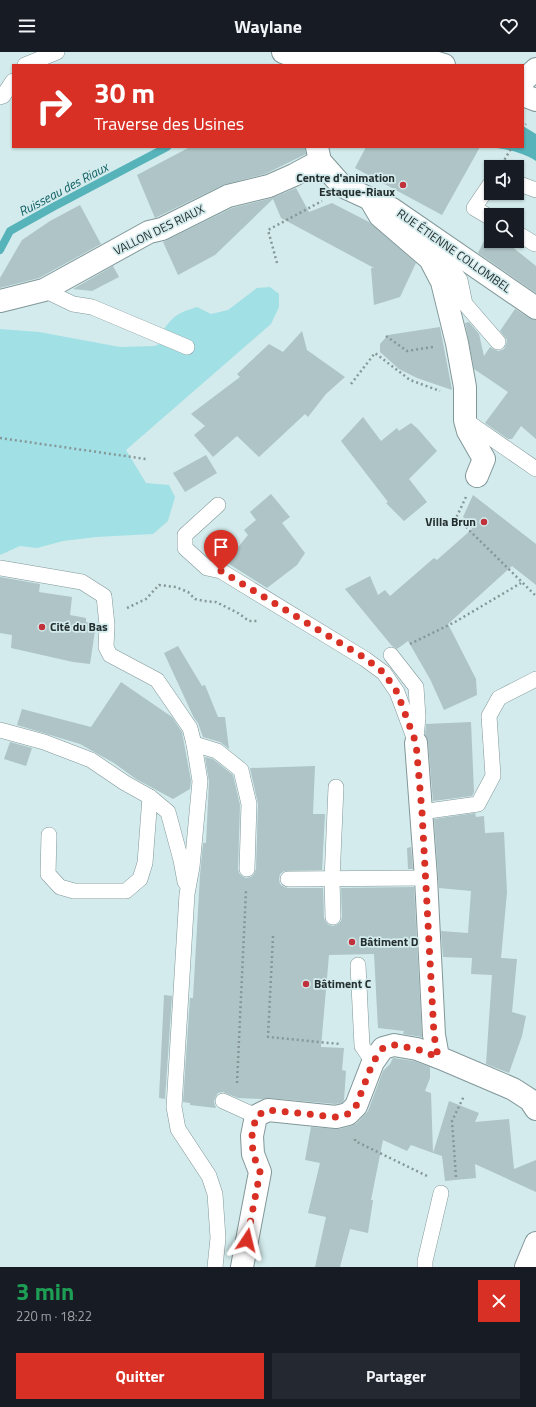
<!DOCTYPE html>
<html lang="fr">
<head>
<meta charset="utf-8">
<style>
  :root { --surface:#171b24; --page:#242831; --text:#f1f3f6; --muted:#9ea1a6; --accent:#d93025 }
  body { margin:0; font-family:"Titillium Web",sans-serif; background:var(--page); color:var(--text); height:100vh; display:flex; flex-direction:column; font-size:15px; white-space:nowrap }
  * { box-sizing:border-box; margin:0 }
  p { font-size:13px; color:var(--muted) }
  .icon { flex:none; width:22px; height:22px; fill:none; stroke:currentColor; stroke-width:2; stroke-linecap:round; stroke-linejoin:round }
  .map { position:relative; height:1215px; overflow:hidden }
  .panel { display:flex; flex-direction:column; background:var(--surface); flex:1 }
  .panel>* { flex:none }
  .guide { position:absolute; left:12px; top:12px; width:512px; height:84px; border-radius:0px; box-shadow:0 1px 3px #0004; background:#d93025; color:#fff; overflow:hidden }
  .buttons { position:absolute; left:484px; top:108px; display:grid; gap:8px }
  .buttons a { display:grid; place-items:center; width:40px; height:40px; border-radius:0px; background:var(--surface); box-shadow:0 1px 3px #0004; font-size:20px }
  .pin { position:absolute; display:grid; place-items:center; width:34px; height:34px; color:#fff; margin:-41px -17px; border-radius:50% 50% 50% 0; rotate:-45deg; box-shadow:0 0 4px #0007 }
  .pin .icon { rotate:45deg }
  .me { position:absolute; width:44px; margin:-22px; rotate:10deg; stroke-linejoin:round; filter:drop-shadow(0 0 3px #0008) }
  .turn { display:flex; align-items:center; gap:14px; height:84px; padding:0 16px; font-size:18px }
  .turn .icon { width:52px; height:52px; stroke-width:2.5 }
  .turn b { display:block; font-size:28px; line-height:34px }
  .round { display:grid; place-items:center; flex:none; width:42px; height:42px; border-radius:0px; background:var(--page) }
  .headline { display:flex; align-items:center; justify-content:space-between; height:68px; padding:0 16px }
  h1 { font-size:24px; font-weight:700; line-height:30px; color:#1e9e55 }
  .cta { display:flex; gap:8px; margin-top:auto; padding:8px 16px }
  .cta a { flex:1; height:46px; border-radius:0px; background:var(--accent); color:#fff; font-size:16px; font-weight:700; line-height:46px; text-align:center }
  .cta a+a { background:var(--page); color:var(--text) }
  header { display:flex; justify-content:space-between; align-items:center; height:52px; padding:0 16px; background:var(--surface); font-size:18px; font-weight:700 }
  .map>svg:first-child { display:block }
  .green { fill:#a1e0e5 }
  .water { fill:#57b3ba }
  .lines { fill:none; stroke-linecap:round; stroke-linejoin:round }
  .stream { stroke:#57b3ba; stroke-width:8 }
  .building { fill:#aec4c6 }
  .lane-casing { stroke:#829799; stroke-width:16 }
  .street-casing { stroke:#829799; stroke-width:24 }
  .path { stroke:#869798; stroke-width:2.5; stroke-dasharray:2 3; stroke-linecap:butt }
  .lane { stroke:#fff; stroke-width:15 }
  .street { stroke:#fff; stroke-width:22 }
  .route { stroke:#d93025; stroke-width:7; stroke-dasharray:0 12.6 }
  .poi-dot { fill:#c1313b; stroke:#d3ebec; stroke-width:1.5 }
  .labels { text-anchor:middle; stroke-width:3.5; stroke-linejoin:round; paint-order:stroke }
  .poi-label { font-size:12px; font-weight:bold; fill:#252e2f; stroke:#d3ebec; text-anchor:start }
  .street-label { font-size:12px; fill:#252e2f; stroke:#d3ebec }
  .water-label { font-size:13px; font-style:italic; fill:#0f5f64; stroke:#d3ebec }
</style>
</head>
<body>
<header><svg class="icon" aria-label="menu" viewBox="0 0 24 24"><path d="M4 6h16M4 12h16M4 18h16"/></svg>Waylane<svg class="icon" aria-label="heart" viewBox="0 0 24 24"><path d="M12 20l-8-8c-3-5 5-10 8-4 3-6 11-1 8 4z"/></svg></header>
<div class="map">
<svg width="536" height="1215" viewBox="0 0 536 1215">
  <rect width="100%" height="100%" fill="#d3ebec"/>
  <path class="green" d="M270,235L279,242V255L271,272L126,398L146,431L169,433L175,445L168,469L153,482L96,485L63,489L37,496L20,494L0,503V277L39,280L120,295L155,294L167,288L164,277C175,262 179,261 197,255L211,262L228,258L257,236Z"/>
  <path class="water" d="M523,74L536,82V109C523,100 505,97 490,95H523Z"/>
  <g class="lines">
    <polyline class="stream" points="0,198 10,179 53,155 167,95"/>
  </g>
  <g class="building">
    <polygon points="190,95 305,95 306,102 265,122 223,133 155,166 137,123"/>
    <polygon points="366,95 480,95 442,163 355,116"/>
    <polygon points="296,136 309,160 332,151 369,170 416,211 400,245 374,253 371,216 374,216 281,166 273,147 215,203 178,223 163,190 232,156 272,146"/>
    <polygon points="80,153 101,192 39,226 0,236 0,226 22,188 50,169"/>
    <polygon points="484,189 505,189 536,214 536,241 478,201"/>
    <polygon points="113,214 119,225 92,239 73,237"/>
    <polygon points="515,257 529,266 536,268 536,387 521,374 512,387 508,387 485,371 508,340 474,317 465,271 469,270 479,282 484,304 490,295 495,298 499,299 504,297 506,293 507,288 500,279"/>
    <polygon points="440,275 452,338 417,326 399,317 380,300 380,292 388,283"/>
    <polygon points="302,279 307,298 345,325 326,342 308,365 305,362 259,405 237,384 213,405 194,383 205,374 191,362 240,325 237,322 269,292 283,300"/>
    <polygon points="363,365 381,389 397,376 399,379 411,371 418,377 437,399 409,427 427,450 404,469 386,451 388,450 341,389"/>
    <polygon points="206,403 217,421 185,440 173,421"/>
    <polygon points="271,442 290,465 282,471 305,501 297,513 267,536 226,510 248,483 244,478 256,468 250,460"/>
    <polygon points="473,443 536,492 536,533 512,514 448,572 476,627 477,643 444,658 430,627 408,589 397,597 392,594 345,537 370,524 378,543 385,538 390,544 434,506 437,508 472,477 463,465"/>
    <polygon points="0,525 40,532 39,540 72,545 70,563 86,566 86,570 96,572 90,612 73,610 11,596 12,583 0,581"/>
    <polygon points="178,594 202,634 205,633 218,665 225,665 229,697 220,690 203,685 198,671 194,666 164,601"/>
    <polygon points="121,630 172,665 182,680 191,729 190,737 173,747 136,727 114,711 80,692 17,673 22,657 91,675"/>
    <polygon points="471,670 474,740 472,744 433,749 428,690 425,683 426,672"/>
    <polygon points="10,690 32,696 26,714 4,707"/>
    <polygon points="205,705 213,707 233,723 240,753 238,817 239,821 242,824 246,826 251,825 254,822 256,817 258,752 250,716 315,714 313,762 325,762 322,818 284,819 280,822 279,827 280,832 284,835 288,836 323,836 324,866 326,870 329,873 333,874 338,872 341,869 342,865 341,836 414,835 422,985 403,982 404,979 378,976 374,902 329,903 321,995 344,996 342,1018 346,1019 344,1048 342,1051 335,1052 269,1046 262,1047 238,1046 223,1040 218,1041 215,1046 214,1050 216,1056 190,1053 190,1051 183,1050 190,946 193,946 200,823 203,791 206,791 209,730"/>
    <polygon points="475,761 476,765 484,764 485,781 504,780 507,840 501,906 517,907 512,960 526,964 522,984 509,1021 486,1012 492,923 471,922 472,906 443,905 441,879 468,881 471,839 439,836 434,767"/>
    <polygon points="411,795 413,817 408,817 407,796"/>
    <polygon points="164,943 172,944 165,1047 159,1046"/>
    <polygon points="393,1006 414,1009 430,1015 430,1026 425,1039 431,1041 433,1101 411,1093 407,1099 383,1088 371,1148 373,1148 368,1181 350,1177 340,1215 315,1215 326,1165 308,1161 320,1111 305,1108 311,1075 339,1077 351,1074 357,1071 368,1059 383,1019 390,1012"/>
    <polygon points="449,1049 479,1061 475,1070 509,1067 514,1117 536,1108 536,1140 475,1112 476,1126 445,1129 442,1104 433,1101"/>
  </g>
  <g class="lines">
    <defs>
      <g id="lane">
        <polyline points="25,13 57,0"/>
        <polyline points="0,45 3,44 13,29"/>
        <polyline points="491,131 474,156 491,166"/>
        <polyline points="517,131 536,138"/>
        <polyline points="517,181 535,192"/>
        <polyline points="430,207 449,214 460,228 465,252 498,290"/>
        <polyline points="44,238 73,252 92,255 187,295"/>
        <polyline points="465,368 536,417"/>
        <polyline points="218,453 185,483 185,496 207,516 221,519 365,607 384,621 397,640 416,691"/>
        <polyline points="0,516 82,530 104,544 107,573 106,595 110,603 157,628 190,676 194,692 200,729 192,815 187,842 174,1055 178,1077 209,1124 215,1142 218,1186 215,1215"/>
        <polyline points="391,603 416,635 418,665 416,686"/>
        <polyline points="0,678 44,690 91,708 125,731 150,745 168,760 181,808 185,830"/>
        <polyline points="194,692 217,699 241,718 249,752 247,817"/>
        <polyline points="421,760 478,752 493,724 489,664 499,646 536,627"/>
        <polyline points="49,783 48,822 60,835 74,839 126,839 140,827 145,811 150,745"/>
        <polyline points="288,827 426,826"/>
        <polyline points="333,865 332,828 336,735"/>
        <polyline points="358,913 362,994 373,1010"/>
        <polyline points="223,1049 256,1064"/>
        <polyline points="425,1215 425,1209 441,1141"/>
      </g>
      <g id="street">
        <polyline points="283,0 293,4 307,6 367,1 418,5 444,13"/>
        <polyline points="523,29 536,17"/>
        <polyline points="523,43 536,48"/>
        <polyline points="317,95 320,109 342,134 392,157 536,256"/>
        <polyline points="370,147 380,164 430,207 442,230 457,291 465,335 465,368 468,379 484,407 477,424"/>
        <polyline points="0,249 44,238 149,180 162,177 228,144 269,134 294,123 320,109"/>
        <polyline points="416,691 426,826 434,983 438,1005 513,1037 530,1048 536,1057"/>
        <polyline points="242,1215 260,1120 253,1102 252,1084 256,1064 268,1058 336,1065 348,1062 356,1054 373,1010 383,996 394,993 417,997 438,1005"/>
        <polyline points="526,1215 536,1191"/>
      </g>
    </defs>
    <use href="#lane" class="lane-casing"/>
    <use href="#street" class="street-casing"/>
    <g class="path">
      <polyline points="523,77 526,72"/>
      <polyline points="502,112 512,95"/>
      <polyline points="277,211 268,178 322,149"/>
      <polyline points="386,284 407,299 433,295"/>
      <polyline points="351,332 375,301 410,328 440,339"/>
      <polyline points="0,386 146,407"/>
      <polyline points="466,445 457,464 469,478 536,544"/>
      <polyline points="127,556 146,547 159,533 176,535 188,540 195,547 204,549 216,550 238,561 249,569 259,569"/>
      <polyline points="410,592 455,570 521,531"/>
      <polyline points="273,884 268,985 340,992"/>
      <polyline points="237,1031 246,838"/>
      <polyline points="355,1087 355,1089 427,1124"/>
      <polyline points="456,1125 452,1069 464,1044"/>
    </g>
    <use href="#lane" class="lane"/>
    <use href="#street" class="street"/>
  </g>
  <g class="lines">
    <polyline class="route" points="221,519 365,606 384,621 397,640 416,691 422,760 434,983 438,1005 417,997 394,993 383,996 373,1010 356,1054 348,1062 336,1065 268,1058 256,1064 252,1084 253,1102 260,1120 247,1188"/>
  </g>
  <g class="poi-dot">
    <circle cx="403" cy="133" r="4"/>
    <circle cx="484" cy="470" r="4"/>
    <circle cx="42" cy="575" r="4"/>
    <circle cx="352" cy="890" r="4"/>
    <circle cx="306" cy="932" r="4"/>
  </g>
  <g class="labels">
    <g class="poi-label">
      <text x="395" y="130" text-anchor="end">Centre d'animation<tspan x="395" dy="14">Estaque-Riaux</tspan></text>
      <text x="476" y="474" text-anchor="end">Villa Brun</text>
      <text x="50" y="579">Cité du Bas</text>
      <text x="360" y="894">Bâtiment D</text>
      <text x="314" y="936">Bâtiment C</text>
    </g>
    <g class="street-label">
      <text transform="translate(159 178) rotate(-26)" y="4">VALLON DES RIAUX</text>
      <text transform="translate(454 199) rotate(35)" y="4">RUE ÉTIENNE COLLOMBEL</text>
    </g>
    <g class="water-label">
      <text transform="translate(63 137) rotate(-28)" y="5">Ruisseau des Riaux</text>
    </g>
  </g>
</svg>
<div class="buttons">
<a><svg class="icon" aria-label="sound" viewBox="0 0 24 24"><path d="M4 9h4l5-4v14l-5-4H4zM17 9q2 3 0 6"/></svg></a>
<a><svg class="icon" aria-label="search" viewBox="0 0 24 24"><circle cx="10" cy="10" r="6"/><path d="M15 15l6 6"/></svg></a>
</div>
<div class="pin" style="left:221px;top:519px;background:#d93025"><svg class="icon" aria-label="arrive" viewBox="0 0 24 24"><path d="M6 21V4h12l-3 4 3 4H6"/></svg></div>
<svg class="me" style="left:247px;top:1188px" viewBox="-20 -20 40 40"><path d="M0-17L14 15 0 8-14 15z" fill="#d93025" stroke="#fff" stroke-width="4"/></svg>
<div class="guide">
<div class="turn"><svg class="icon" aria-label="right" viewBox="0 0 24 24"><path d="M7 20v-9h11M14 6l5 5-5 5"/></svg><div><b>30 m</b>Traverse des Usines</div></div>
</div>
</div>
<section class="panel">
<div class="headline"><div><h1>3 min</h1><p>220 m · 18:22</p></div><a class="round" style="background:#d93025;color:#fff"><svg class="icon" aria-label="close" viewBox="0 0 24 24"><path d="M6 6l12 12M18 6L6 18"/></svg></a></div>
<div class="cta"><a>Quitter</a><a>Partager</a></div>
</section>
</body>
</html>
